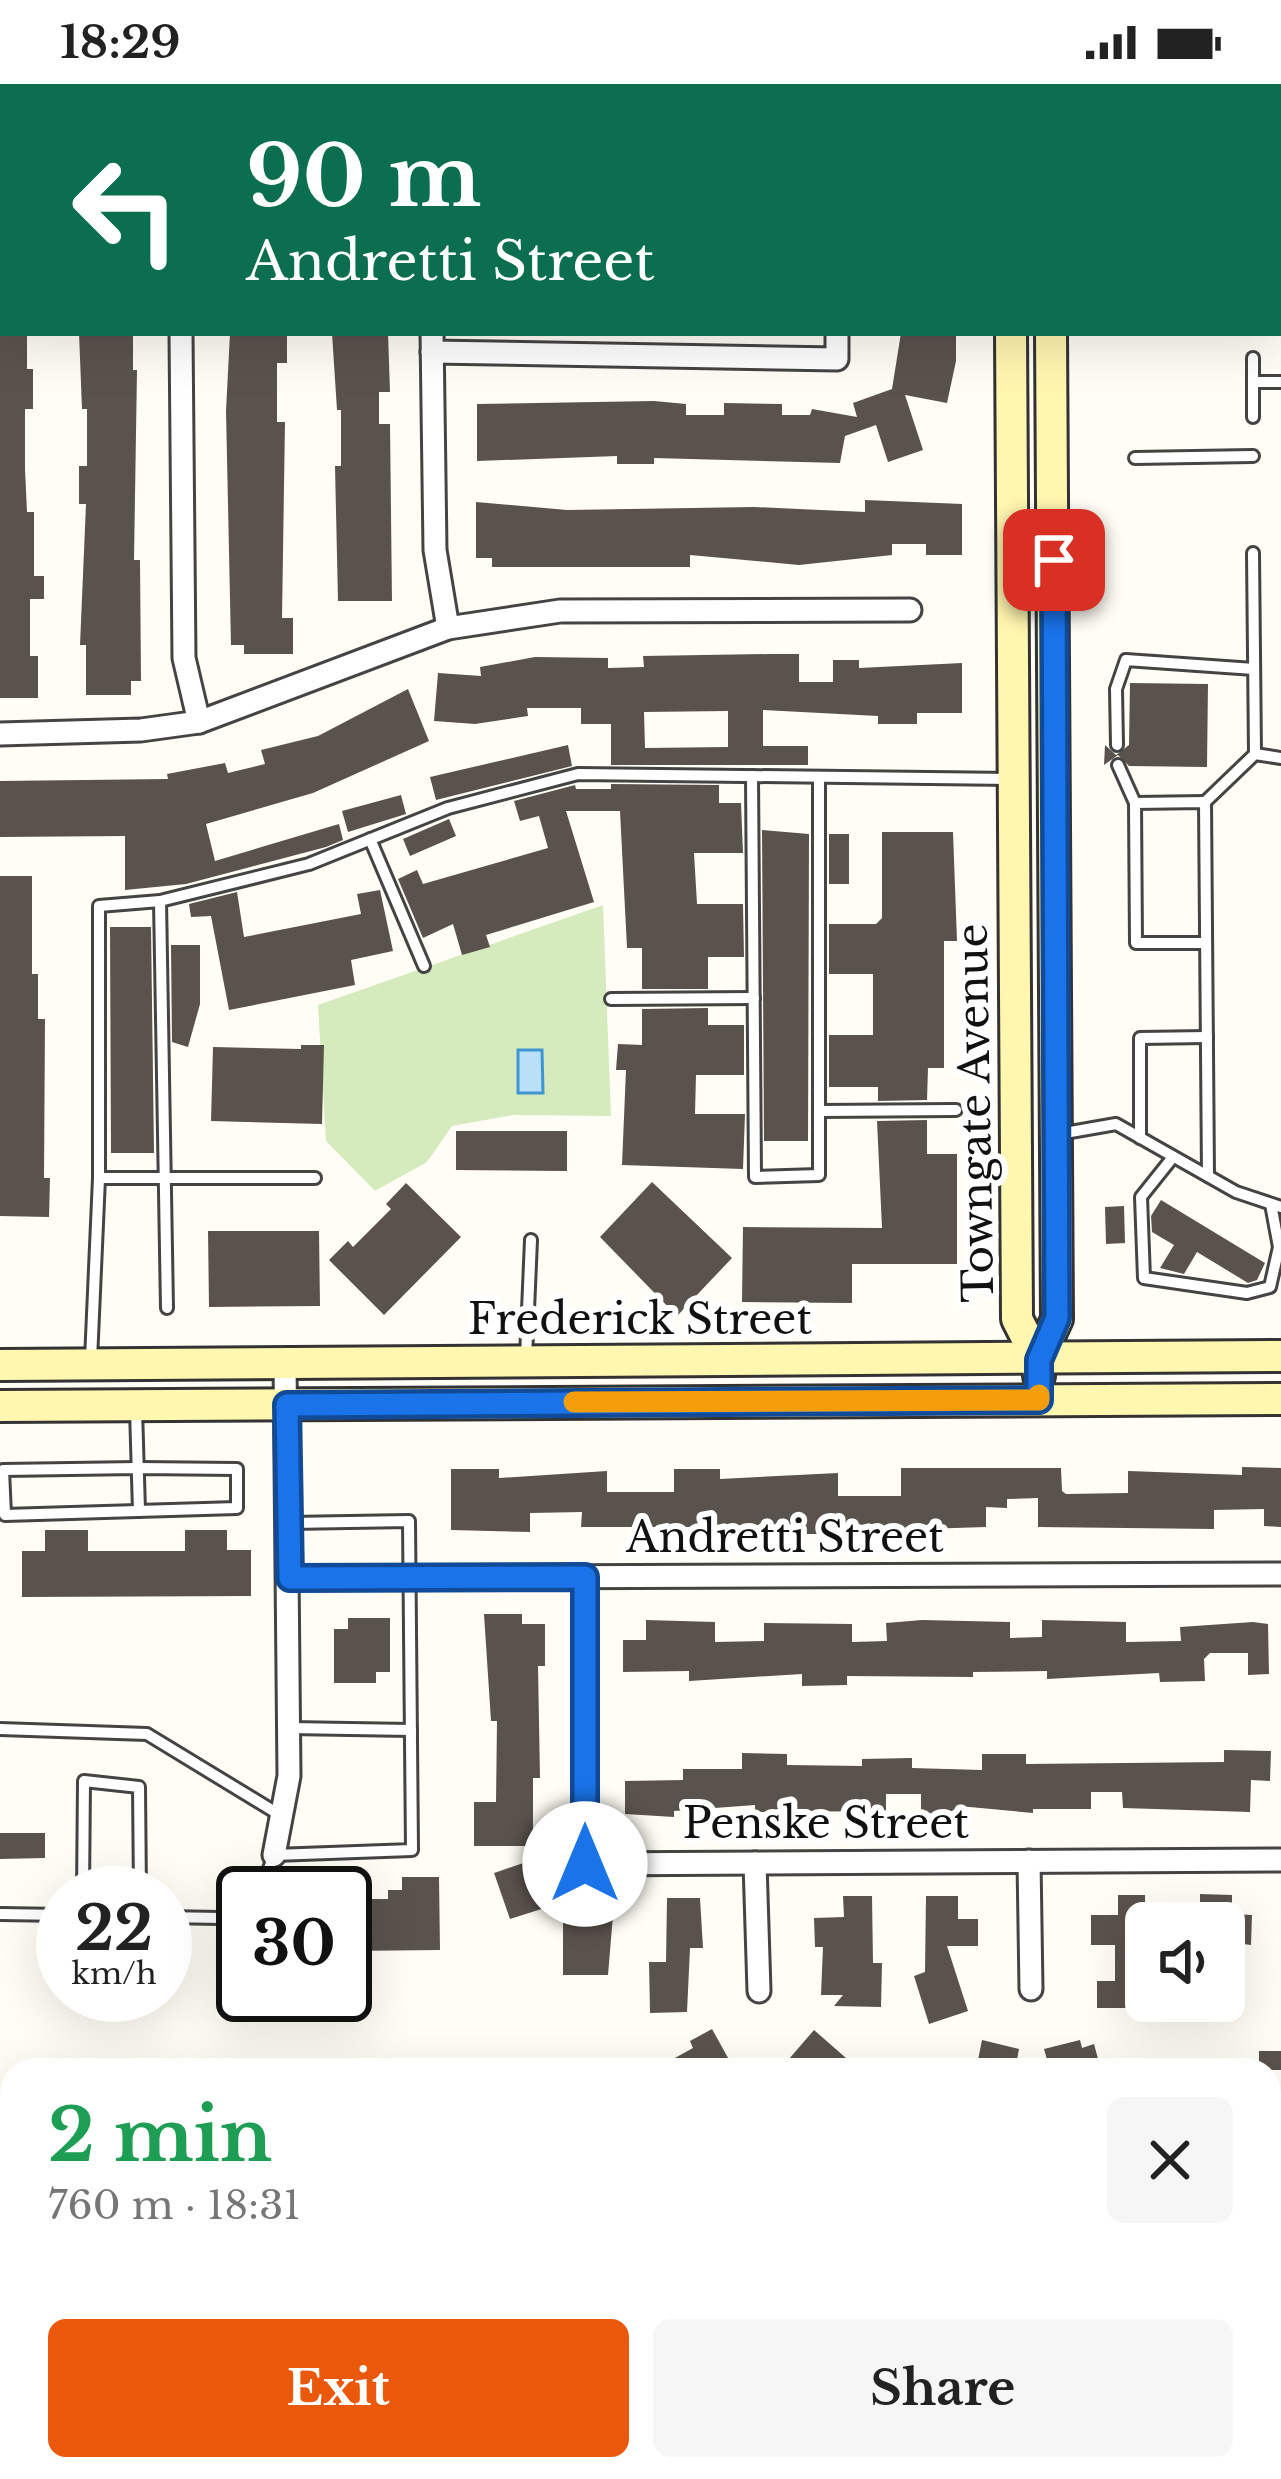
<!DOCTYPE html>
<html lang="en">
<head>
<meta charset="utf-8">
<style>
  :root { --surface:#fff; --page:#f6f6f6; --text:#222; --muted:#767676; --accent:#ea580c }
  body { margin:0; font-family:"Libre Baskerville",serif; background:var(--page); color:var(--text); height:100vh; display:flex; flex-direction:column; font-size:45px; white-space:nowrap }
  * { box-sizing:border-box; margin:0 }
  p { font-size:39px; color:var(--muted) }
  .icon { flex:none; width:66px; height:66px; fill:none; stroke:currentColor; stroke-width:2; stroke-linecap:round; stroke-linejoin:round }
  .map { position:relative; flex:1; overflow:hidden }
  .panel { position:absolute; left:0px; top:1974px; width:1281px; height:423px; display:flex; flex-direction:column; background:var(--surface); border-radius:36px 36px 0 0; box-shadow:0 12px 48px #0002 }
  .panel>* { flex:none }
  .guide { position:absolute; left:0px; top:0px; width:1281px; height:252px; box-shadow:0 12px 48px #0002; background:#0b6e4f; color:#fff; overflow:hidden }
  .controls { position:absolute; left:1125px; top:1818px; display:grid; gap:24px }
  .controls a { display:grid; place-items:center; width:120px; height:120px; border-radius:18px; background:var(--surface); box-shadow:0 12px 48px #0002; font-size:60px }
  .speed { position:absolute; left:36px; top:1782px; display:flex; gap:24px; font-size:60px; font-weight:700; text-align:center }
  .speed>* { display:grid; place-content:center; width:156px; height:156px; border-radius:50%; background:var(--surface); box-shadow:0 12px 48px #0002; line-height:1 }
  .speed small { font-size:30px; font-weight:400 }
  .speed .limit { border:6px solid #111; border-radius:18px; background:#fff; color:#111 }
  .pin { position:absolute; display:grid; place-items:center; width:102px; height:102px; color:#fff; margin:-51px; border-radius:24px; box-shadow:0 6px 18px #0006 }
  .me { position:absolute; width:132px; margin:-66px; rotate:0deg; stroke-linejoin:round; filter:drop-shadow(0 0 9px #0008) }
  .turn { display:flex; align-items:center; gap:42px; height:252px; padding:0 48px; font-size:54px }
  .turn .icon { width:156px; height:156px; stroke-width:2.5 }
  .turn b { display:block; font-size:84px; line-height:102px }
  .round { display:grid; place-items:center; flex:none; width:126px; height:126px; border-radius:18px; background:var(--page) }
  .overview { display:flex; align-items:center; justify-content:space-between; height:204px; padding:0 48px }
  h1 { font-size:72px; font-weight:800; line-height:90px; color:#1e9e55 }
  .button { display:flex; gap:24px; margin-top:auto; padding:24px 48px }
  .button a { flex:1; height:138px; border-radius:18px; background:var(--accent); color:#fff; font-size:48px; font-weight:800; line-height:138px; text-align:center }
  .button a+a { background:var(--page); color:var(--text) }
  .status { display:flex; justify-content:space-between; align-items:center; height:84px; padding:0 60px; background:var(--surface); direction:ltr }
  .status svg { height:33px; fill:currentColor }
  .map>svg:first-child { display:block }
  .green { fill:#d5ebbd }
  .water { fill:#b9e0f7; stroke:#3f96cf; stroke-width:3 }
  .building { fill:#5a524d; fill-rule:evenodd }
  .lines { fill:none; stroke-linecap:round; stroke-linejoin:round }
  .service-casing { stroke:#444; stroke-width:16 }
  .minor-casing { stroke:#444; stroke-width:27 }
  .secondary-casing { stroke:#333; stroke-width:36 }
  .service { stroke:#fff; stroke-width:10 }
  .minor { stroke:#fff; stroke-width:21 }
  .secondary { stroke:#fff6b0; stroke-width:30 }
  .route-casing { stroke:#114b97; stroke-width:30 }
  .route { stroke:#1a73e8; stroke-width:21 }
  .slow { stroke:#f59e0b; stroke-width:21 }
  .labels { text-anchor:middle; stroke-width:12; stroke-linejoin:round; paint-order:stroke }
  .street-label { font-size:42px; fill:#111; stroke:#fff }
</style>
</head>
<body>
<div class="status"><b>18:29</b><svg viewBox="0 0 49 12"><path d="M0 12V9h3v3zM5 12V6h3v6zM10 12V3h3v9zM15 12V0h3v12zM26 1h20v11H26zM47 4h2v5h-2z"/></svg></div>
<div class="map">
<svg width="1281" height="2395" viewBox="0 0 1281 2395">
  <rect width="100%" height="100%" fill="#fffdf5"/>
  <polygon class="green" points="603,821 611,1032 513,1031 452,1042 427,1078 375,1107 326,1057 318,921"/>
  <polygon class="water" points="518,966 542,966 543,1009 518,1009"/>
  <g class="building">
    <polygon points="0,249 27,249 27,285 33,285 33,325 25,325 25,385 27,428 34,428 34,492 44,492 44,515 30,515 30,572 38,572 38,614 0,614"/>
    <polygon points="79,249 133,249 133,286 137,286 134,476 140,476 141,597 131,597 131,611 86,611 86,561 80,561 86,420 79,420 79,382 87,382 87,325 82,325"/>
    <polygon points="230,249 287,249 287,279 277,279 277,338 285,338 282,534 293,534 293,570 244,570 244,561 231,561 226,327"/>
    <polygon points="332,249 388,249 390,308 379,308 379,340 390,340 392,517 338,517 335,382 341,382 341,326 337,326"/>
    <polygon points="901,249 956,249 956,277 947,319 905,311 923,366 888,378 876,341 845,352 840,379 654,374 654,380 617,380 617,372 477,377 477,320 654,317 686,320 686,331 724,331 724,319 782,320 782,331 810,331 812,325 857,333 853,319 892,305"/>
    <polygon points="865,416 962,420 962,471 926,471 926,460 892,460 892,471 799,481 690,471 690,483 492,483 492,474 476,474 476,418 567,426 754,423 865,428"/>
    <path d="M771,570H799V598H833V576H859V584L962,579V629H917V640H878V632L763,626V662H808V681H611V640H581V624H527L528,632L475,640L434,637L438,589L481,592L480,583L535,573L608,574V584L644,583L643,572ZM728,627V663L645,664L644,628Z"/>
    <polygon points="1130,599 1208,600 1207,683 1129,682 1118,671 1104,681 1105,661 1116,671 1129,661"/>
    <polygon points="408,605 429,657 313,709 206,740 215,777 339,740 343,756 326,763 186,800 125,806 125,752 0,753 0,697 168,695 167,690 225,679 228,689 265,680 261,666 318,652"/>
    <polygon points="568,661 572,682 436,716 430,693"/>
    <polygon points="611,700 719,701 719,719 741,719 743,769 694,769 697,820 743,820 744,873 708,873 708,905 642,905 642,864 627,864 620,727 566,727 594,818 486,851 490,863 462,871 453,840 423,854 398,795 417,786 423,800 548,764 539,732 520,737 514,717 575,701 576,705 611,705"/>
    <polygon points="401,711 406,730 348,748 342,727"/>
    <polygon points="449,735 456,752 410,772 403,755"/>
    <polygon points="762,746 809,750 808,1057 764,1057"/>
    <polygon points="882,748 953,748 957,857 944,857 944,984 928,984 927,1016 878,1017 878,1003 829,1003 829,951 873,951 873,890 829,890 829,840 876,840 882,834"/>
    <rect x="829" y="750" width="20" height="50"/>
    <polygon points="0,792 32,792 32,890 38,890 38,935 45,935 44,1094 50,1094 49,1133 0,1132"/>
    <polygon points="380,806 393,867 351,876 355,901 229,926 211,832 191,833 189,820 237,808 244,853 361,830 357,810"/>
    <polygon points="110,843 151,843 154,1069 111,1069"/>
    <polygon points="171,861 200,861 200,920 188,963 172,958"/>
    <polygon points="708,924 708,941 744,941 744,991 696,991 695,1030 745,1030 743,1085 622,1081 626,986 616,986 618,960 642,961 642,925"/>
    <polygon points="301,961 324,961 322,1040 211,1037 213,963 301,965"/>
    <polygon points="927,1036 927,1070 957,1070 957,1180 852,1180 852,1219 742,1218 743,1143 882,1144 877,1037"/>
    <polygon points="456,1047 567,1047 567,1087 456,1086"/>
    <polygon points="652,1098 732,1174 677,1232 600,1153"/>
    <polygon points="406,1099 461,1153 384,1231 329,1176 348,1157 353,1163 391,1125 386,1120"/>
    <polygon points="1161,1116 1265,1179 1257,1196 1248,1199 1197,1168 1184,1190 1160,1184 1174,1161 1152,1148 1151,1132"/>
    <polygon points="1124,1122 1125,1159 1106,1160 1105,1123"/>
    <polygon points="208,1147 319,1147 320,1222 209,1223"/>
    <polygon points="1242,1383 1281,1384 1281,1443 1264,1442 1264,1425 1214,1426 1214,1445 1038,1443 1038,1414 1007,1415 1007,1424 986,1423 986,1443 862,1447 862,1441 817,1441 817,1450 788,1450 788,1443 581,1443 582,1428 530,1429 530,1448 451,1446 451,1385 499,1385 499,1394 607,1387 607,1408 674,1408 674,1385 720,1385 720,1395 838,1389 838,1412 901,1412 901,1384 1061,1384 1062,1407 1066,1410 1128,1409 1128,1387 1242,1391"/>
    <polygon points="45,1446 88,1446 88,1467 185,1467 185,1446 227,1446 227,1466 251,1466 251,1512 22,1513 22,1467 45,1467"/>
    <polygon points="484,1530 522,1530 522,1540 545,1540 545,1582 538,1582 540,1694 533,1694 533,1762 474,1762 474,1718 496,1718 497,1637 491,1637"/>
    <polygon points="348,1534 390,1534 390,1588 376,1588 376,1599 334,1599 334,1545 348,1545"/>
    <polygon points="646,1536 715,1538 715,1558 764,1557 764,1539 852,1540 852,1558 887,1557 886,1539 922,1536 1010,1538 1010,1554 1042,1553 1042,1536 1126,1538 1126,1558 1181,1557 1180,1543 1253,1538 1268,1540 1269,1590 1248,1591 1248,1569 1210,1569 1204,1575 1205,1597 1160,1598 1159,1589 1047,1595 1047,1587 973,1588 973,1593 847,1592 847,1601 802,1602 802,1590 689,1597 689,1587 623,1588 623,1556 646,1556"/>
    <polygon points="1224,1666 1271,1667 1270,1697 1251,1696 1250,1728 1123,1724 1122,1708 1091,1708 1091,1725 1033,1725 1033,1729 959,1722 959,1731 921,1729 921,1710 886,1710 886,1727 755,1728 755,1721 674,1727 674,1733 625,1730 625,1697 683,1696 683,1685 742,1685 742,1669 787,1670 787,1681 862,1682 862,1675 912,1674 912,1684 982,1686 982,1670 1026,1670 1026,1680 1224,1678"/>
    <polygon points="0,1749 45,1749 45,1774 0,1775"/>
    <polygon points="538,1774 554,1821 510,1835 494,1789"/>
    <polygon points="402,1793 439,1793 440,1866 345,1867 345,1815 388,1815 388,1806 402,1806"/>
    <polygon points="1200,1810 1232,1811 1232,1830 1252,1831 1251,1861 1243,1860 1243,1923 1224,1922 1224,1839 1200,1839"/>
    <polygon points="1118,1811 1145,1811 1146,1924 1097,1924 1097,1897 1115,1897 1115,1861 1091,1861 1091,1831 1118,1831"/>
    <polygon points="843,1812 872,1812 873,1879 882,1879 881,1923 834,1922 843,1911 821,1911 823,1863 815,1863 814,1834 844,1833"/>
    <polygon points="926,1812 958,1812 958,1835 978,1835 978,1862 947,1862 968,1927 929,1940 914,1892 925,1888"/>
    <polygon points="667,1814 700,1814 703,1864 690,1864 687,1928 650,1929 649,1878 666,1878"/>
    <polygon points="563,1831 613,1831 608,1891 563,1891"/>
    <polygon points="712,1945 732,1981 723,1986 653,1986 693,1964 690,1957"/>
    <polygon points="814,1946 846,1974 836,1986 802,1986 789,1975"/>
    <polygon points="982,1956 1019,1965 1015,1986 976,1986"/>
    <polygon points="1080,1956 1082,1964 1094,1960 1101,1986 1050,1986 1044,1965"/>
    <rect x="1259" y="1967" width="22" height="19"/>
  </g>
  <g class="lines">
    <defs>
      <g id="service">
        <polyline points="1242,0 1243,3"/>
        <polyline points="1278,154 1281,154"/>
        <polyline points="1253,274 1253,333"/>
        <polyline points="1253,298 1281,298"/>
        <polyline points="1135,374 1253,372"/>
        <polyline points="1253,469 1255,670"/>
        <polyline points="1117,661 1116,605 1126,576 1254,585"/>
        <polyline points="1118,681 1135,719"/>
        <polyline points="752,692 755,1093 819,1091 819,693"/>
        <polyline points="1205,718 1255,670 1281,674"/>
        <polyline points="370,755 424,882"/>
        <polyline points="160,817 167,1224"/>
        <path d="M1206,859H1136L1135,719L1205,718C1206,843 1207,968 1208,1092"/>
        <polyline points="611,915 754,914"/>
        <polyline points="819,1027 956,1026"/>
        <polyline points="1059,1050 1116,1040 1236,1108 1281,1123"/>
        <polyline points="1140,1054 1140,954 1207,953"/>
        <polyline points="1173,1073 1141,1113 1144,1194 1247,1209 1270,1203 1279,1163 1271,1120"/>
        <polyline points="99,1094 315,1094"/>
        <polyline points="526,1273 531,1156"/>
        <polyline points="91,1276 99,1094 99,822 160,817 309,780 448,724 578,690 1013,695"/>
        <polyline points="136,1325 139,1427"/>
        <polygon points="138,1384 237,1385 237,1424 5,1431 3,1386"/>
        <polyline points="289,1644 411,1646"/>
        <polyline points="0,1645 147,1650 280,1731"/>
        <polyline points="83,1809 84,1697 139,1703 140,1809"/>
        <polyline points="260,1809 274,1771 412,1766 409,1437 290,1439"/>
        <polyline points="0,1830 63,1831"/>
        <polyline points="165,1833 220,1834 243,1823"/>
      </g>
      <g id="minor">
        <polyline points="178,0 178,3"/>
        <polyline points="432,0 432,3"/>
        <polyline points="837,0 837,3"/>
        <polyline points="181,249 184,574 199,638"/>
        <polyline points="432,249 435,466 448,544"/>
        <polyline points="432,268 837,275 837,249"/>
        <polyline points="0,650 141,646 199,638 448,544 560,527 910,526"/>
        <polyline points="585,1493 585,1780 1281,1776"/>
        <polyline points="290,1494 1281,1490"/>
        <polyline points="274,1771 289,1692 285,1278"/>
        <polyline points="1029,1777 1031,1905"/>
        <polyline points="755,1779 759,1907"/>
        <polyline points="0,2039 12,2039"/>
        <polyline points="1269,2300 1281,2300"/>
        <polyline points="0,2303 12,2303"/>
        <polyline points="558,2385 558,2395"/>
      </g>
      <g id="secondary">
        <polyline points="1010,0 1010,3"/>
        <polyline points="1050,0 1050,3"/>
        <polyline points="1011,249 1017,1235 1038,1276"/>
        <polyline points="0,1281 1281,1272"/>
        <polyline points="1039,1292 1038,1276 1057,1235 1051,249"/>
        <polyline points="0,1322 1281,1315"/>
      </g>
    </defs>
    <use href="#service" class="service-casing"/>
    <use href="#minor" class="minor-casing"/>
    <use href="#secondary" class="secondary-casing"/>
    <use href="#service" class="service"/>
    <use href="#minor" class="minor"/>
    <use href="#secondary" class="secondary"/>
  </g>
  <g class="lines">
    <defs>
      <polyline id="route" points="585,1780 585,1493 290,1494 287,1321 1039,1316 1039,1276 1057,1234 1054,476"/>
    </defs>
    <use href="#route" class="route-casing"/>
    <use href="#route" class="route"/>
    <polyline class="slow" points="574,1318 1039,1316 1039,1311"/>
  </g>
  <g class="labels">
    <g class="street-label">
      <text transform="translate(975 1029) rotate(-91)" y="15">Towngate Avenue</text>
      <text x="640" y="1250">Frederick Street</text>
      <text x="785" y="1468">Andretti Street</text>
      <text x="826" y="1754">Penske Street</text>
    </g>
  </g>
</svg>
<div class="controls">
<a><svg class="icon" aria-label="sound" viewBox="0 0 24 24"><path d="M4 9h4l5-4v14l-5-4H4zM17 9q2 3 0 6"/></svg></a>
</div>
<div class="speed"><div>22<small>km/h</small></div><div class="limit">30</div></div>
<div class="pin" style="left:1054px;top:476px;background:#d93025"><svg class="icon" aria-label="arrive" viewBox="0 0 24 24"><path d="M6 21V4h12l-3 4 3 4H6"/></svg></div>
<svg class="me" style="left:585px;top:1780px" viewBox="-20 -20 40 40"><circle r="19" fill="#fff"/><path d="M0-13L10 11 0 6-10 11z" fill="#1a73e8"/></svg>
<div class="guide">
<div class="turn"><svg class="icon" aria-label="left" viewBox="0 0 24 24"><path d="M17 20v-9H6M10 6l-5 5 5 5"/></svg><div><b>90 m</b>Andretti Street</div></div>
</div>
<section class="panel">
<div class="overview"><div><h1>2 min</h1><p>760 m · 18:31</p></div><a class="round"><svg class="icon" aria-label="close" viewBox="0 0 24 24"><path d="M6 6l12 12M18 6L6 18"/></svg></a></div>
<div class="button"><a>Exit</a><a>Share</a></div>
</section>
</div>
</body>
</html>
